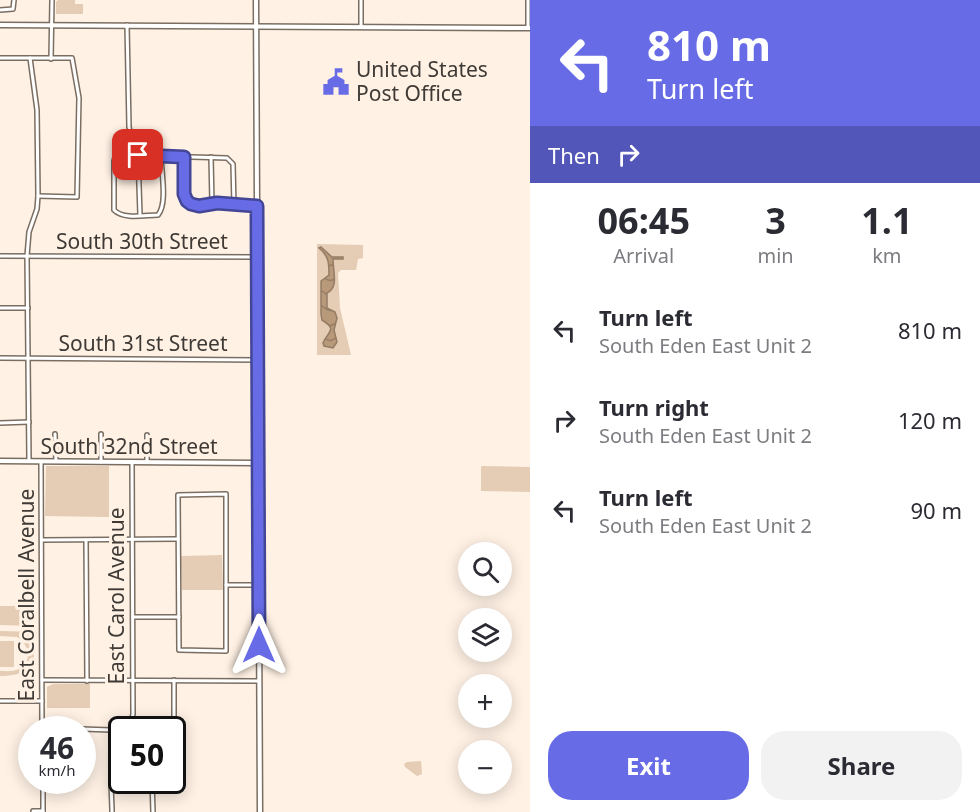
<!DOCTYPE html>
<html lang="en">
<head>
<meta charset="utf-8">
<style>
  :root { --surface:#fff; --page:#f2f2f3; --text:#2b2b33; --muted:#7c7c81; --accent:#676ce6 }
  body { margin:0; font-family:"Noto Sans",sans-serif; background:var(--page); color:var(--text); height:100vh; display:flex; flex-direction:column; font-size:22px; white-space:nowrap }
  * { box-sizing:border-box; margin:0 }
  p { font-size:20px; color:var(--muted) }
  .icon { flex:none; width:33px; height:33px; fill:none; stroke:currentColor; stroke-width:2; stroke-linecap:round; stroke-linejoin:round }
  .map { position:relative; flex:1; overflow:hidden }
  .panel { display:flex; flex-direction:column; background:var(--surface); width:450px }
  .panel>* { flex:none }
  .banner { background:#676ce6; color:#fff; overflow:hidden }
  .tools { position:absolute; left:458px; top:542px; display:grid; gap:12px }
  .tools a { display:grid; place-items:center; width:54px; height:54px; border-radius:50%; background:var(--surface); box-shadow:0 3px 15px #0003; font-size:30px }
  .speed { position:absolute; left:18px; top:716px; display:flex; gap:12px; font-size:30px; font-weight:700; text-align:center }
  .speed>* { display:grid; place-content:center; width:78px; height:78px; border-radius:50%; background:var(--surface); box-shadow:0 3px 15px #0003; line-height:1 }
  .speed small { font-size:15px; font-weight:400 }
  .speed .limit { border:3px solid #111; border-radius:9px; background:#fff; color:#111 }
  .pin { position:absolute; display:grid; place-items:center; width:51px; height:51px; color:#fff; margin:-26px; border-radius:12px; box-shadow:0 3px 9px #0006 }
  .me { position:absolute; width:66px; margin:-33px; rotate:0deg; stroke-linejoin:round; filter:drop-shadow(0 0 4px #0008) }
  .turn { display:flex; align-items:center; gap:21px; height:126px; padding:0 18px; font-size:27px }
  .turn .icon { width:78px; height:78px; stroke-width:2.5 }
  .turn b { display:block; font-size:42px; line-height:51px }
  .then { display:flex; align-items:center; height:57px; padding:0 18px; background:#0003; gap:12px; font-size:22px }
  .eta { display:flex; justify-content:space-evenly; align-items:center; height:102px; text-align:center }
  .eta b { font-size:36px; font-weight:700; line-height:42px }
  .primary-button { display:flex; gap:12px; margin-top:auto; padding:12px 18px }
  .primary-button a { flex:1; height:69px; border-radius:24px; background:var(--accent); color:#fff; font-size:24px; font-weight:700; line-height:69px; text-align:center }
  .primary-button a+a { background:var(--page); color:var(--text) }
  ul { padding:0; list-style:none }
  li { display:flex; align-items:center; gap:18px; height:90px; padding:0 18px }
  li div { flex:1 }
  li b { display:block; font-size:22px }
  li em { font-style:normal }
  main { display:flex; flex:1; min-height:0 }
  .map>svg:first-child { display:block }
  .park { fill:#e5ccb4 }
  .water { fill:url(#water-waves); stroke:#947c65; stroke-width:1.5 }
  .lines { fill:none; stroke-linecap:round; stroke-linejoin:round }
  .minor-casing { stroke:#7a6e62; stroke-width:6 }
  .tertiary-casing { stroke:#7a6e62; stroke-width:7 }
  .secondary-casing { stroke:#7a6e62; stroke-width:7 }
  .minor { stroke:#fff; stroke-width:3 }
  .tertiary { stroke:#fff; stroke-width:4 }
  .secondary { stroke:#fff; stroke-width:4 }
  .route-casing { stroke:#434696; stroke-width:15 }
  .route { stroke:#676ce6; stroke-width:10 }
  .labels { text-anchor:middle; stroke-width:6; stroke-linejoin:round; paint-order:stroke }
  .poi-label { font-size:21px; fill:#3f3a35; stroke:#fff1e4; text-anchor:start }
  .street-label { font-size:21px; fill:#3f3a35; stroke:#fff1e4 }
</style>
</head>
<body>
<main>
<div class="map">
<svg width="530" height="812" viewBox="0 0 530 812">
  <defs>
    <pattern id="water-waves" width="16" height="10" patternUnits="userSpaceOnUse" patternTransform="scale(1.5)"><rect width="16" height="10" fill="#b8997a"/><path d="M0 5q4-4 8 0t8 0" fill="none" stroke="#977e65"/></pattern>
  </defs>
  <rect width="100%" height="100%" fill="#fff1e4"/>
  <g class="park">
    <polygon points="58,0 75,0 75,4 83,4 83,14 56,14 56,2"/>
    <polygon points="317,244 363,245 363,258 358,259 356,270 341,270 338,273 340,308 351,355 317,355"/>
    <polygon points="46,466 109,466 109,517 45,516"/>
    <polygon points="481,466 530,467 530,492 481,491"/>
    <polygon points="222,555 223,590 182,590 181,556"/>
    <polygon points="0,606 32,606 32,626 0,625"/>
    <path d="M0,631L37,632V637H33L30,640C42,668 24,676 0,676V671C6,671 13,672 19,669C33,661 29,644 17,637L0,636Z"/>
    <rect x="0" y="641" width="14" height="26"/>
    <polygon points="53,684 90,684 90,708 47,708 47,687"/>
    <polygon points="421,761 422,774 417,776 405,767 404,764 407,762"/>
  </g>
  <path class="water" d="M321,247L332,257H343V259H333C333,272 339,287 327,293V308L335,312L337,318L334,330L337,342L333,348L324,346L323,343C328,331 338,330 322,320L321,314V281L329,275C329,264 329,256 319,248Z"/>
  <g class="lines">
    <defs>
      <g id="minor">
        <polyline points="528,0 528,28"/>
        <polyline points="0,10 13,9 14,0"/>
        <polyline points="127,25 129,127 131,136"/>
        <polyline points="361,26 361,0"/>
        <polyline points="0,58 72,58 79,98 77,197 38,196"/>
        <polyline points="51,59 52,0"/>
        <polyline points="138,155 140,215"/>
        <path d="M161,155C161,171 168,203 158,215C145,215 124,220 114,210V161L115,157L120,155L227,158L233,164L234,206"/>
        <polyline points="184,157 184,194 187,201 191,204 199,206 217,203 257,206"/>
        <polyline points="211,157 212,203"/>
        <polyline points="0,256 258,257"/>
        <polyline points="0,308 28,308"/>
        <polyline points="0,358 258,360"/>
        <polyline points="0,423 29,422"/>
        <polyline points="55,434 56,461"/>
        <polyline points="101,434 101,462"/>
        <polyline points="29,461 27,256 29,232 37,209 38,196 37,110 30,58"/>
        <polyline points="41,462 42,729"/>
        <polyline points="147,462 147,435"/>
        <polygon points="226,494 226,651 179,650 178,495"/>
        <polyline points="42,540 178,539"/>
        <polyline points="86,540 87,681"/>
        <polyline points="226,585 259,585"/>
        <polyline points="133,617 179,617"/>
        <polyline points="42,680 259,681"/>
        <polyline points="0,701 42,701"/>
        <polyline points="82,729 111,730 120,736"/>
        <polyline points="127,729 131,722 133,714 132,462"/>
        <polyline points="172,737 174,729 174,680"/>
        <polyline points="43,780 43,812"/>
        <polyline points="152,780 153,812"/>
        <polyline points="33,811 43,811"/>
        <path d="M112,812C112,788 106,754 122,735"/>
      </g>
      <polyline id="tertiary" points="0,461 259,463"/>
      <g id="secondary">
        <polyline points="256,0 260,812"/>
        <polyline points="0,25 530,28"/>
      </g>
    </defs>
    <use href="#minor" class="minor-casing"/>
    <use href="#tertiary" class="tertiary-casing"/>
    <use href="#secondary" class="secondary-casing"/>
    <use href="#minor" class="minor"/>
    <use href="#tertiary" class="tertiary"/>
    <use href="#secondary" class="secondary"/>
  </g>
  <g class="lines">
    <defs>
      <polyline id="route" points="138,155 184,157 184,194 187,201 191,204 199,206 217,203 257,206 259,645"/>
    </defs>
    <use href="#route" class="route-casing"/>
    <use href="#route" class="route"/>
  </g>
  <defs>
    <symbol id="civic-bare" viewBox="-9 -9 18 18"><path d="M-.6-6.5H3V-4.5H.6V-3L4-1V1h2V6H-6V1h2V-1L-.6-3ZM-1.2 2.5V6h2.4V2.5Z" fill="#676ce6" stroke="#fff1e4" stroke-width="2.5" paint-order="stroke"/></symbol>
  </defs>
  <g fill-rule="evenodd">
    <use href="#civic-bare" x="317" y="63" width="38" height="38"/>
  </g>
  <g class="labels">
    <g class="poi-label">
      <text x="356" y="77">United States<tspan x="356" dy="24">Post Office</tspan></text>
    </g>
    <g class="street-label">
      <text x="142" y="249">South 30th Street</text>
      <text x="143" y="351">South 31st Street</text>
      <text x="129" y="454">South 32nd Street</text>
      <text transform="translate(27 595) rotate(-90)" y="7">East Coralbell Avenue</text>
      <text transform="translate(117 596) rotate(-90)" y="7">East Carol Avenue</text>
    </g>
  </g>
</svg>
<div class="tools">
<a><svg class="icon" aria-label="search" viewBox="0 0 24 24"><circle cx="10" cy="10" r="6"/><path d="M15 15l6 6"/></svg></a>
<a><svg class="icon" aria-label="layers" viewBox="0 0 24 24"><path d="M12 4l9 5-9 5-9-5zM3 14l9 5 9-5"/></svg></a>
<a>+</a>
<a>−</a>
</div>
<div class="speed"><div>46<small>km/h</small></div><div class="limit">50</div></div>
<div class="pin" style="left:138px;top:155px;background:#d93025"><svg class="icon" aria-label="arrive" viewBox="0 0 24 24"><path d="M6 21V4h12l-3 4 3 4H6"/></svg></div>
<svg class="me" style="left:259px;top:645px" viewBox="-20 -20 40 40"><path d="M0-17L14 15 0 8-14 15z" fill="#676ce6" stroke="#fff" stroke-width="4"/></svg>
</div>
<section class="panel">
<div class="banner">
<div class="turn"><svg class="icon" aria-label="left" viewBox="0 0 24 24"><path d="M17 20v-9H6M10 6l-5 5 5 5"/></svg><div><b>810 m</b>Turn left</div></div>
<div class="then">Then<svg class="icon" aria-label="right" viewBox="0 0 24 24"><path d="M7 20v-9h11M14 6l5 5-5 5"/></svg></div>
</div>
<div class="eta">
<div><b>06:45</b><p>Arrival</p></div>
<div><b>3</b><p>min</p></div>
<div><b>1.1</b><p>km</p></div>
</div>
<ul>
<li><svg class="icon" aria-label="left" viewBox="0 0 24 24"><path d="M17 20v-9H6M10 6l-5 5 5 5"/></svg><div><b>Turn left</b><p>South Eden East Unit 2</p></div><em>810 m</em></li>
<li><svg class="icon" aria-label="right" viewBox="0 0 24 24"><path d="M7 20v-9h11M14 6l5 5-5 5"/></svg><div><b>Turn right</b><p>South Eden East Unit 2</p></div><em>120 m</em></li>
<li><svg class="icon" aria-label="left" viewBox="0 0 24 24"><path d="M17 20v-9H6M10 6l-5 5 5 5"/></svg><div><b>Turn left</b><p>South Eden East Unit 2</p></div><em>90 m</em></li>
</ul>
<div class="primary-button"><a>Exit</a><a>Share</a></div>
</section>
</main>
</body>
</html>
